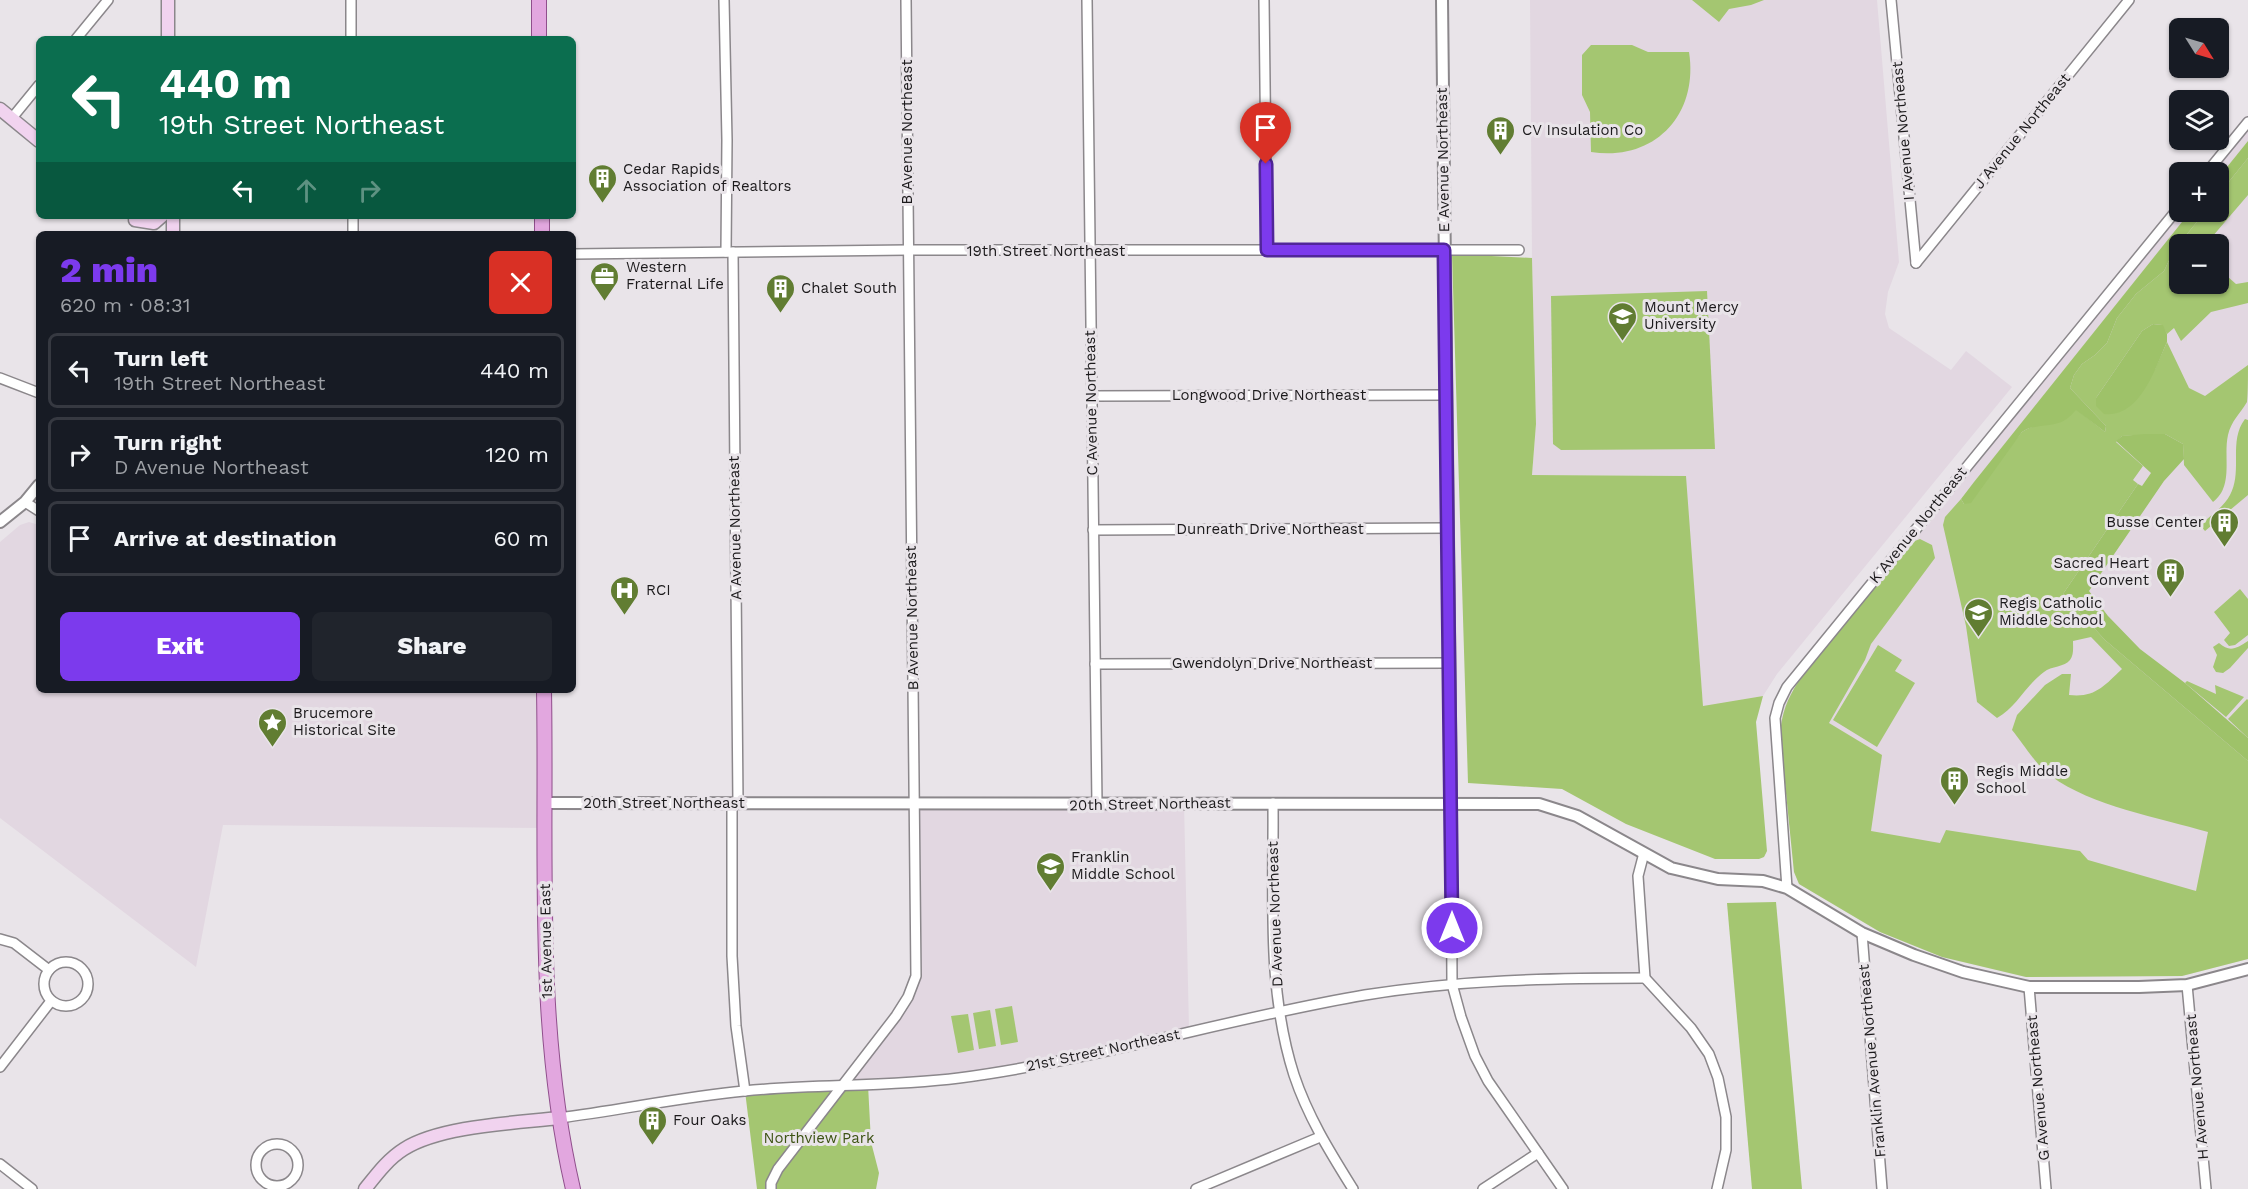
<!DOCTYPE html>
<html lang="en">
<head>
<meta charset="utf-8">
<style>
  :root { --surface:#171b24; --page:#20242c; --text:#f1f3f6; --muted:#9ea1a6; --line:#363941; --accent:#7c3aed }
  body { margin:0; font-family:"Work Sans",sans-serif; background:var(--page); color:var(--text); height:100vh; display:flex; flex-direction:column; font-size:22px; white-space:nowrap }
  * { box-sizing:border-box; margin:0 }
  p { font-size:20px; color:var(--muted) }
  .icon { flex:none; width:33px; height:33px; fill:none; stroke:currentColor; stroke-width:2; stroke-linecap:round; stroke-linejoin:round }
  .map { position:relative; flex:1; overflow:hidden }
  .drawer { position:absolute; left:36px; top:231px; width:540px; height:462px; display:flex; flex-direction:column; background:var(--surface); border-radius:9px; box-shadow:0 2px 4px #0004 }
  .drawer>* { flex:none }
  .guide { position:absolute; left:36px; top:36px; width:540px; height:183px; border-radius:9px; box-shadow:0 2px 4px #0004; background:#0b6e4f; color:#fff; overflow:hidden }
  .needle { width:39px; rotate:127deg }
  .tools { position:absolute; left:2169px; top:18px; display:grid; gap:12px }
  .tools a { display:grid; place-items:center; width:60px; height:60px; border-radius:9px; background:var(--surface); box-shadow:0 2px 4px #0004; font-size:30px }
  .pin { position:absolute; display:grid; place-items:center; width:51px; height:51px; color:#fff; margin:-62px -26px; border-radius:50% 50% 50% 0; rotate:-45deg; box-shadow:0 0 6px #0007 }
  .pin .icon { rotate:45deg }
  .me { position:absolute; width:66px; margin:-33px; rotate:0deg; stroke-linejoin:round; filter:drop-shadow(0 0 4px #0008) }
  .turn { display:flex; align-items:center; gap:21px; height:126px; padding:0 24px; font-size:27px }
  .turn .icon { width:78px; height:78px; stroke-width:2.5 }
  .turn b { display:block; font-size:42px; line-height:51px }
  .lanes { display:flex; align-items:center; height:57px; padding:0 24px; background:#0003; justify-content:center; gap:30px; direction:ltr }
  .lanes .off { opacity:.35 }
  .round { display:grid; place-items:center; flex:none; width:63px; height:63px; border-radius:9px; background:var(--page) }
  .overview { display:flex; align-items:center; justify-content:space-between; height:102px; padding:0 24px }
  h1 { font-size:36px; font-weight:800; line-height:45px; color:var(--accent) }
  .primary-button { display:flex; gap:12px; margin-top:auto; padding:12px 24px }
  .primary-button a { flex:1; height:69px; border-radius:9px; background:var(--accent); color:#fff; font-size:24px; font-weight:800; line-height:69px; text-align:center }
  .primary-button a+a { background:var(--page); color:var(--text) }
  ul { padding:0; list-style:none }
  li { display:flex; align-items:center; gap:18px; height:75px; margin:0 12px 9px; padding:0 12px; border:3px solid var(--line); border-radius:9px }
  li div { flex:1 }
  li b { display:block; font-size:22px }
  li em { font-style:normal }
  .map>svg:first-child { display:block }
  .built { fill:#e2d7e1; fill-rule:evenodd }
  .green { fill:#a4c671 }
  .forest { fill:#9ec269 }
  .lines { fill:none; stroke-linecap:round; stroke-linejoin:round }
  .minor-casing { stroke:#8b878b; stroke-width:12 }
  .tertiary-casing { stroke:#8b878b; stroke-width:14 }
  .secondary-casing { stroke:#8b878b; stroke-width:15 }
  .primary-casing { stroke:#904f8c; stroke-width:16 }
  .minor { stroke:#fff; stroke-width:9 }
  .tertiary { stroke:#fff; stroke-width:10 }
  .secondary { stroke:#f1d3ef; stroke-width:12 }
  .primary { stroke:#e2a7df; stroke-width:14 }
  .route-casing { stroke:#51269a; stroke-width:15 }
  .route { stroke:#7c3aed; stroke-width:10 }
  .labels { text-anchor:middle; stroke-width:6; stroke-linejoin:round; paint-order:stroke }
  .poi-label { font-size:15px; fill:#1c1a1c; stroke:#e9e4e9; text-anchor:start }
  .street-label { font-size:15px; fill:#1c1a1c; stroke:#e9e4e9 }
  .park-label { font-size:15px; fill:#3d5314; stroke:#e9e4e9 }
</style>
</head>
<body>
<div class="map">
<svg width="2248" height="1189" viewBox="0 0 2248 1189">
  <rect width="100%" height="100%" fill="#e9e4e9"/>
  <g class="built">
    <polygon points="1530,0 1877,0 1899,262 1888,292 1885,314 1889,328 1951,370 1966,351 2012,387 1777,674 1763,696 1703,707 1685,476 1532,475 1536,424 1532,258"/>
    <path d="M2248,131V959L2182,976L2026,977L1942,957L1880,932L1799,884L1794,872L1781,722L1785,703L1798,682L2182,212H2218V172H2214ZM2180,244H2218V284H2180Z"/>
    <polygon points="29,522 39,525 39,690 544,690 545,828 223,825 196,967 0,818 0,542 20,525"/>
    <polygon points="913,803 1184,803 1189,1029 1107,1052 958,1078 844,1085 896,1016 916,976"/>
  </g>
  <g class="green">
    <polygon points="1692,0 1764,0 1751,5 1729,9 1719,22"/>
    <path d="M1591,45H1632L1648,52H1689C1699,115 1654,162 1591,152L1590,112L1582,95V55Z"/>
    <path d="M2248,158V195L2206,244H2180V284H2218L2219,269L2236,284L2248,282V303L2211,312L2181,341L2174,328L2167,334L2162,325L2153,324L2142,331L2096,398L2155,369L2167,342L2189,388L2205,396L2248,365C2248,375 2248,394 2247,402C2240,414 2231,421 2228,435C2223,457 2234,486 2213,502L2184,465L2183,444L2165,434L2122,436L2116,442L2143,466L2133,480L2138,484L2063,594L2105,640L2248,761V959L2182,976L2026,977L1942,957L1880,932L1799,884L1794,872L1780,734C1782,712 1787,700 1798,682L1912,542L1920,539L1932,545L1935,558L1871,644L1865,660L1829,723L1882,755L1871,831L1940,843L1946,830L2080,851L2088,860L2196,891L2208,832C2160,818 2091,806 2051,776C2037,767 2023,743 2012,730L2017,715L2045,685L2062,674H2071L2069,695C2095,698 2104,686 2122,669L2091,637L2073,641C2073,647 2074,655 2070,660C2065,667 2051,666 2044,672C2026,685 2016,708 1997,718L1977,702L1966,626L1943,525L1945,517L1961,499L1964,504L2022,432C2043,418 2056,432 2076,409L2105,432L2106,426L2070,388L2074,375L2082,364L2095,355L2107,343L2117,318L2136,294L2164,271L2174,250L2205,212H2218L2219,194Z"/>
    <polygon points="1452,254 1532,258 1536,424 1532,475 1686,476 1703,706 1763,696 1756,722 1767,851 1764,857 1759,859 1715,859 1626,824 1562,789 1468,783"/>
    <polygon points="1707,291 1715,449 1561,450 1553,444 1551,296"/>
    <path d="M2245,419L2248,420V495L2205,531L2200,525C2210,516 2224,507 2230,495C2243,471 2228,441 2245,419Z"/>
    <polygon points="2240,589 2248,599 2248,635 2235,645 2229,646 2224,640 2230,633 2214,612"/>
    <path d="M2248,641V648L2230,668L2223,673L2216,672L2213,667L2217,655L2213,647L2219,643C2230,653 2237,648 2248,641Z"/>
    <polygon points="1878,645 1902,660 1895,671 1915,683 1877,747 1833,720"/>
    <polygon points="2187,681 2216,694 2215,685 2244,697 2226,717 2185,683"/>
    <polygon points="2247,699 2248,700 2248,738 2228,719"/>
    <polygon points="1776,902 1802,1189 1752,1189 1727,903"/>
    <polygon points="1012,1006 1018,1042 1001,1045 995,1009"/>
    <polygon points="990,1010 996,1046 979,1049 973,1013"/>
    <polygon points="968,1014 974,1050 958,1053 951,1016"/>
    <polygon points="868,1085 871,1142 879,1173 876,1189 757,1189 745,1091"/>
  </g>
  <g class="forest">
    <polygon points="2248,141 2248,158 2219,194 2219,177"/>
    <path d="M2190,212H2205L2174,250L2164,271L2136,294L2117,318L2107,343L2095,355L2082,364L2074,375L2070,388L2106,426L2105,432L2076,410C2073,413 2069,418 2065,420C2053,428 2035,423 2022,432L1971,503L1964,504L1961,499L1974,482Z"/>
    <path d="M2153,324L2163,325L2167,334V342C2155,369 2140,418 2104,414L2096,406V398L2142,331Z"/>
    <polygon points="2144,434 2165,434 2183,444 2184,459 2164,481 2089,591 2108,616 2140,649 2185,683 2248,738 2248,761 2105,640 2063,594 2138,484 2142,486 2151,473 2116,441 2122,436"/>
  </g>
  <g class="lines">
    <defs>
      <g id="minor">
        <polyline points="351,0 351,39"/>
        <polyline points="724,0 727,140 726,252"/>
        <polyline points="1087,0 1097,805"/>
        <polyline points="1264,0 1267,250"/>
        <polyline points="1891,0 1916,263"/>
        <polyline points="76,39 108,0"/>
        <polyline points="12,118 39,85"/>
        <polyline points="2207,172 2248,122"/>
        <polyline points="353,216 353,234"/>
        <polyline points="733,252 738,804"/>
        <polyline points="573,254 908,250 1519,250"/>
        <polyline points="1916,263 2129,0"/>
        <polyline points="0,378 39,393"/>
        <polyline points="1091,396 1447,395"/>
        <polyline points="25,502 39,511"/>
        <polyline points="1093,530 1447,528"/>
        <polyline points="1095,664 1448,663"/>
        <path d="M1273,803C1274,893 1266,988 1294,1075C1308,1117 1330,1152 1353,1189"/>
        <polyline points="1451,803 1452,984 1461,1017 1475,1056 1488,1081 1563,1189"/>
        <polyline points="732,804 732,956 736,1026 745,1091"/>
        <polyline points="1644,853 1638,876 1645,978 1691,1028 1709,1054 1718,1078 1726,1117 1726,1150 1717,1189"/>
        <polyline points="1787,888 1775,718 1779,703 1787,687 2180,206"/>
        <polyline points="1862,933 1882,1189"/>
        <polyline points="0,939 14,943 49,970"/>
        <circle cx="66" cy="984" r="22"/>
        <polyline points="2187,985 2206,1189"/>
        <polyline points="2029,987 2046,1189"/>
        <polyline points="0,1067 51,1001"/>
        <path d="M559,1118C621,1110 682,1097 744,1091C816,1084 888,1087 959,1078C1096,1060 1229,1018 1365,995C1458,980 1551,978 1645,978"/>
        <circle cx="277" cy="1165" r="21"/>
        <polyline points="0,1164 32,1189"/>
        <polyline points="771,1189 771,1183 778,1169 896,1016 908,997 916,976 906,0"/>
        <polyline points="1196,1189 1320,1137"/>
        <polyline points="1483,1189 1538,1153"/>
      </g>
      <g id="tertiary">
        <polyline points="1442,0 1451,803"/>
        <polyline points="0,522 25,502 39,485"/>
        <polyline points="545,803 1539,804 1577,816 1671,868 1718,879 1763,881 1787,888 1862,933 1914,955 1963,972 2029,987 2139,987 2187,985 2248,969"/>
      </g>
      <g id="secondary">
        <polyline points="168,0 168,39"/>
        <polyline points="0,109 39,141"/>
        <polyline points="173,216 173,234"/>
        <polyline points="135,220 154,223 162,216"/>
        <path d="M365,1189C377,1174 388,1159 404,1149C440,1126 515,1123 559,1118"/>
      </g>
      <g id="primary">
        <polyline points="539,0 539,39"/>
        <polyline points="542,216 542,234"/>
        <path d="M544,690C547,856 535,1026 573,1189"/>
      </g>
    </defs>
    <use href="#minor" class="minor-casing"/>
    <use href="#tertiary" class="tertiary-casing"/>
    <use href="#secondary" class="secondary-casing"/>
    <use href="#primary" class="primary-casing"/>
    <use href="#minor" class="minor"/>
    <use href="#tertiary" class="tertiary"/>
    <use href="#secondary" class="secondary"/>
    <use href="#primary" class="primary"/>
  </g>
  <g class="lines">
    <defs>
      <polyline id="route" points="1266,164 1267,250 1444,250 1452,928"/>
    </defs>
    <use href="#route" class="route-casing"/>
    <use href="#route" class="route"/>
  </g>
  <defs>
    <symbol id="building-pin" viewBox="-11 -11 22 30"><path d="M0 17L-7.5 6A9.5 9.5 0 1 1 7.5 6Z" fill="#617d32" stroke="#e9e4e9"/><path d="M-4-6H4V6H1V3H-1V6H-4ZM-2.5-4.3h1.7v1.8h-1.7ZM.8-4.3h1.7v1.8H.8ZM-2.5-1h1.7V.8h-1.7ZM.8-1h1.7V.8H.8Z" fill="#fff"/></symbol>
    <symbol id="office-pin" viewBox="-11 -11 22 30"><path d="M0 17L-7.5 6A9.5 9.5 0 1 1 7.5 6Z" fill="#617d32" stroke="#e9e4e9"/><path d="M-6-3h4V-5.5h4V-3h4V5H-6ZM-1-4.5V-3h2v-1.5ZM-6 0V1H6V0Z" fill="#fff"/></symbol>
    <symbol id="university-pin" viewBox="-11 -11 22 30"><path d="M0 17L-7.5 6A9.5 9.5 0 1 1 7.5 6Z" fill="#617d32" stroke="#e9e4e9"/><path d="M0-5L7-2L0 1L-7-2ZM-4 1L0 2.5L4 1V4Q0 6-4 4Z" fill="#fff"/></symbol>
    <symbol id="hospital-pin" viewBox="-11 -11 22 30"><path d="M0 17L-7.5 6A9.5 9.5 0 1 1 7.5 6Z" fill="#617d32" stroke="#e9e4e9"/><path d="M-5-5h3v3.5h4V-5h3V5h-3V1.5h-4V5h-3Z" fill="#fff"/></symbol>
    <symbol id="school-pin" viewBox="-11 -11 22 30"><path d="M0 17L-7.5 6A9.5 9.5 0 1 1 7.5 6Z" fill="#617d32" stroke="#e9e4e9"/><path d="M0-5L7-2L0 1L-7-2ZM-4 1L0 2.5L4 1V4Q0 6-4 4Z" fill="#fff"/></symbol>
    <symbol id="sight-pin" viewBox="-11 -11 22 30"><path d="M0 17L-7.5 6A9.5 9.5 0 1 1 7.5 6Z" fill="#617d32" stroke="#e9e4e9"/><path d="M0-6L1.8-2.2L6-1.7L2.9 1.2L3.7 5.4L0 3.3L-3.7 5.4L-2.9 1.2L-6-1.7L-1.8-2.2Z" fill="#fff"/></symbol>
  </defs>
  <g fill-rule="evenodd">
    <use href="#building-pin" x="1484" y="114" width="33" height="45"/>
    <use href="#building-pin" x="586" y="162" width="33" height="45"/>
    <use href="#office-pin" x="588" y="260" width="33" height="45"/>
    <use href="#building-pin" x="764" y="272" width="33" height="45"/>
    <use href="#university-pin" x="1606" y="300" width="33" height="45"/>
    <use href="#building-pin" x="2208" y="506" width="33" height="45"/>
    <use href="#building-pin" x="2154" y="556" width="33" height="45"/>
    <use href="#hospital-pin" x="608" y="574" width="33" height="45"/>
    <use href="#school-pin" x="1962" y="596" width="33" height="45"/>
    <use href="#sight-pin" x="256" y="706" width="33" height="45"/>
    <use href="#building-pin" x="1938" y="764" width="33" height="45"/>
    <use href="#school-pin" x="1034" y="850" width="33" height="45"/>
    <use href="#building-pin" x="636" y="1104" width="33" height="45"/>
  </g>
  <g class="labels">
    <g class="poi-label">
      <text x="1522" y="135">CV Insulation Co</text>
      <text x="623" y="174">Cedar Rapids<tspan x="623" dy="17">Association of Realtors</tspan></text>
      <text x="626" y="272">Western<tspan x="626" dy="17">Fraternal Life</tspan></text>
      <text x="801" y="293">Chalet South</text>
      <text x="1644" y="312">Mount Mercy<tspan x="1644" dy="17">University</tspan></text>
      <text x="2204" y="527" text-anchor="end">Busse Center</text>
      <text x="2149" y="568" text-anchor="end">Sacred Heart<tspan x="2149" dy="17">Convent</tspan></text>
      <text x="646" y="595">RCI</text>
      <text x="1999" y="608">Regis Catholic<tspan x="1999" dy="17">Middle School</tspan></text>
      <text x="293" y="718">Brucemore<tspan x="293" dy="17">Historical Site</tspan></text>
      <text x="1976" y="776">Regis Middle<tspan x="1976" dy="17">School</tspan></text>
      <text x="1071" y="862">Franklin<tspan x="1071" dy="17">Middle School</tspan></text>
      <text x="673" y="1125">Four Oaks</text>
    </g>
    <g class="street-label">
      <text transform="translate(1903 131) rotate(-95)" y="5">I Avenue Northeast</text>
      <text transform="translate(2022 131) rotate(-51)" y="5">J Avenue Northeast</text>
      <text transform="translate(907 132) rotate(-90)" y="5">B Avenue Northeast</text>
      <text transform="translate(1443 160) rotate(-91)" y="5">E Avenue Northeast</text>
      <text x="1046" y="256">19th Street Northeast</text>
      <text x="1269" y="400">Longwood Drive Northeast</text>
      <text transform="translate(1091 403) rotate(-91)" y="5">C Avenue Northeast</text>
      <text transform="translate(1918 525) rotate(-51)" y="5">K Avenue Northeast</text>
      <text transform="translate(735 528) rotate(-91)" y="5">A Avenue Northeast</text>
      <text x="1270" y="534">Dunreath Drive Northeast</text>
      <text transform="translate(912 618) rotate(-91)" y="5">B Avenue Northeast</text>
      <text x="1272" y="668">Gwendolyn Drive Northeast</text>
      <text x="664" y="808">20th Street Northeast</text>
      <text transform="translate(1150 804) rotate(-1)" y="5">20th Street Northeast</text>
      <text transform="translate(1275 914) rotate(-92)" y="5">D Avenue Northeast</text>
      <text transform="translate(546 941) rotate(-91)" y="5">1st Avenue East</text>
      <text transform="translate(1103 1050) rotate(-12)" y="5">21st Street Northeast</text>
      <text transform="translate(1872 1061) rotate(-95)" y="5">Franklin Avenue Northeast</text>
      <text transform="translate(2197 1087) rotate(-95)" y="5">H Avenue Northeast</text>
      <text transform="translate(2038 1088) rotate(-95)" y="5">G Avenue Northeast</text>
    </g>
    <g class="park-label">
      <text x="819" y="1143">Northview Park</text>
    </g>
  </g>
</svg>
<div class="tools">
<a><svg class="needle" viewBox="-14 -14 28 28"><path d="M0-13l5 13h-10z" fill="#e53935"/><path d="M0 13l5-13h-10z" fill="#9ea1a6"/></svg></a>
<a><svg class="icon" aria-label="layers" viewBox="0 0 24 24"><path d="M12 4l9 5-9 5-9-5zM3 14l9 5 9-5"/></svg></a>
<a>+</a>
<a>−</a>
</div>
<div class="pin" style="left:1266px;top:164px;background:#d93025"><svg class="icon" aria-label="arrive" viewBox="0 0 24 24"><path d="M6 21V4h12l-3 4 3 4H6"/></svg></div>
<svg class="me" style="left:1452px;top:928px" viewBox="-20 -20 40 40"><circle r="17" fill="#7c3aed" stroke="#fff" stroke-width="3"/><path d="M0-11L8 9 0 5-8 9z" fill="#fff"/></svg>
<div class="guide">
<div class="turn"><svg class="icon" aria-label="left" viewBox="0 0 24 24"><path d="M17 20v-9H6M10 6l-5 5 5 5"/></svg><div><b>440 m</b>19th Street Northeast</div></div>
<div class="lanes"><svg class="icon" aria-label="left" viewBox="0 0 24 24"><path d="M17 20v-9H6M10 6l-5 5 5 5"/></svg><svg class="icon off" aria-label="ahead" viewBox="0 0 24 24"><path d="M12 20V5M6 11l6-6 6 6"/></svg><svg class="icon off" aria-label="right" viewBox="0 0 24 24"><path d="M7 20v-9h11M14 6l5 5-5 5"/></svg></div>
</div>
<section class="drawer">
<div class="overview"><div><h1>2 min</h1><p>620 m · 08:31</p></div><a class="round" style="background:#d93025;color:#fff"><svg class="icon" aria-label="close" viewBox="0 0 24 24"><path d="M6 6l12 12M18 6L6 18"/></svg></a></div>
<ul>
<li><svg class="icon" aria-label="left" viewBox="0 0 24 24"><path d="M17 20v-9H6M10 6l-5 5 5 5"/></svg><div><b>Turn left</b><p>19th Street Northeast</p></div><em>440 m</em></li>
<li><svg class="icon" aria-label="right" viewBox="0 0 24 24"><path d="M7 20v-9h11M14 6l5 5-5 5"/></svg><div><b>Turn right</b><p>D Avenue Northeast</p></div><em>120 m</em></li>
<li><svg class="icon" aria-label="arrive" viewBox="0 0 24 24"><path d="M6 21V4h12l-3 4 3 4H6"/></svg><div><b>Arrive at destination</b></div><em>60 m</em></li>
</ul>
<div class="primary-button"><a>Exit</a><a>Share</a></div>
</section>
</div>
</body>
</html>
